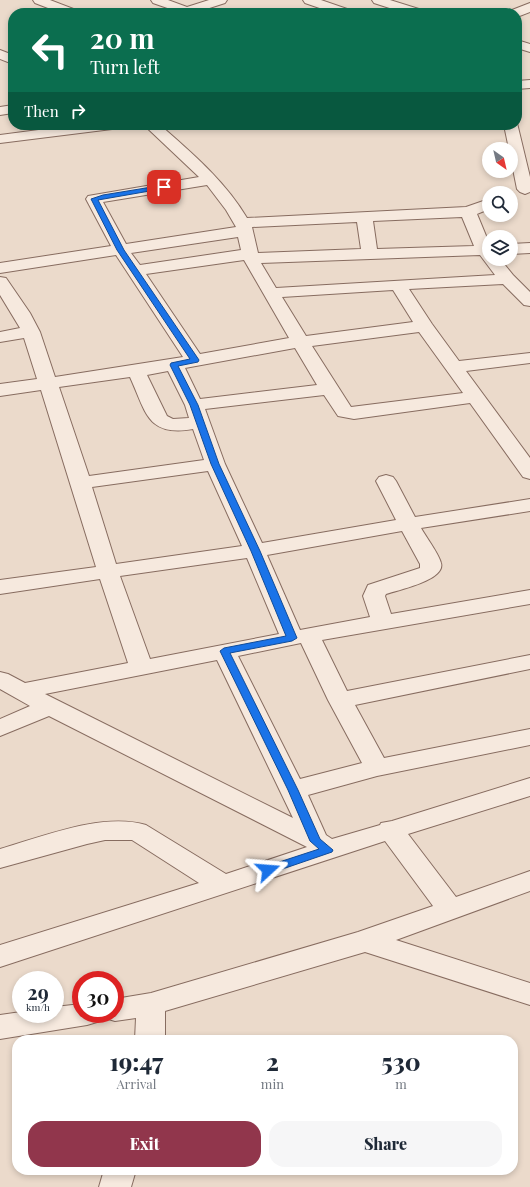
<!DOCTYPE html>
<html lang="en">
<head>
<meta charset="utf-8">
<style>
  :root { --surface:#fff; --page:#f6f6f7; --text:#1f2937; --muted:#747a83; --accent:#91364c }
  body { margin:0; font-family:"Playfair Display",serif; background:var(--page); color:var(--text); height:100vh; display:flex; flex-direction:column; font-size:15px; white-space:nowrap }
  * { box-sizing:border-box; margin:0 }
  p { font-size:13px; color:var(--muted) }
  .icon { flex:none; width:22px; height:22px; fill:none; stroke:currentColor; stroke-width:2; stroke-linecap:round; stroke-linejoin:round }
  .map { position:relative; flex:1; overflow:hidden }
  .drawer { position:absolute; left:12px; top:1035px; width:506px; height:140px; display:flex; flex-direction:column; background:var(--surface); border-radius:16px; box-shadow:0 2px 6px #0003 }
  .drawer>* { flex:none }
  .hud { position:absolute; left:8px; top:8px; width:514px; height:122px; border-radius:16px; box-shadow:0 2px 6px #0003; background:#0b6e4f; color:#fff; overflow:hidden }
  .needle { width:26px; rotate:146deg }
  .buttons { position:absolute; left:482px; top:142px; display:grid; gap:8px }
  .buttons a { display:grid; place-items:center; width:36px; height:36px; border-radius:50%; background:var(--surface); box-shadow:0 2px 6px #0003; font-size:20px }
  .speed { position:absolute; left:12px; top:971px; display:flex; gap:8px; font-size:20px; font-weight:700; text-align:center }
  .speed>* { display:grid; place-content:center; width:52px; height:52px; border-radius:50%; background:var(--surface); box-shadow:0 2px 6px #0003; line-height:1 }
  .speed small { font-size:10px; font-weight:400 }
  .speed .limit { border:6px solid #d22; background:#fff; color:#111 }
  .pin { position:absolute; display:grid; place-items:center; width:34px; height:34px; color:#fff; margin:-17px; border-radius:8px; box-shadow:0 2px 6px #0006 }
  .me { position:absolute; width:44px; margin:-22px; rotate:71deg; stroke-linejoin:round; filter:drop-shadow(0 0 3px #0008) }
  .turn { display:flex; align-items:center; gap:14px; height:84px; padding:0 16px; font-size:18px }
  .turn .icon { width:52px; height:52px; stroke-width:2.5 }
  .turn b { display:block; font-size:28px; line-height:34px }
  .then { display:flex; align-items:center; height:38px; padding:0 16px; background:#0003; gap:8px; font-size:15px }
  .eta { display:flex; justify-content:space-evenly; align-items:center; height:68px; text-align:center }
  .eta b { font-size:24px; font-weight:800; line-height:28px }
  .action { display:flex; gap:8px; margin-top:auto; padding:8px 16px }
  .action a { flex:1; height:46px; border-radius:16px; background:var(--accent); color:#fff; font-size:16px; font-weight:800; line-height:46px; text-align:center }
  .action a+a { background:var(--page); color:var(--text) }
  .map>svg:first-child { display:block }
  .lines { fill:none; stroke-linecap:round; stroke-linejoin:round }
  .minor-casing { stroke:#876c60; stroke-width:2 }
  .minor { fill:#f6e9de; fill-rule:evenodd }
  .route { fill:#1a73e8; stroke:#114b97 }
</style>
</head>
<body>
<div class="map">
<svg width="530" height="1187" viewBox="0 0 530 1187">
  <rect width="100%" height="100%" fill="#ebdacb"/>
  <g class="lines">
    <defs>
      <g id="minor">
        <polygon points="33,0 50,0 76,10 78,13 61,13 35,3"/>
        <polygon points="151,0 168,0 187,7 209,0 227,0 225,3 194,13 175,13 176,11 153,3"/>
        <polygon points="303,0 321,0 350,10 352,13 334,13 305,3"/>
        <polygon points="372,0 390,0 422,10 424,13 405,13 374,3"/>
        <polygon points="530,3 530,12 517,17 517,13 510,13 512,10"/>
        <polygon points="517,40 530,44 530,52 517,48"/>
        <polygon points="0,50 13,55 13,64 0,59"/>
        <polygon points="530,80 530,88 517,89 517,81"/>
        <polygon points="13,105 13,113 0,115 0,107"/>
        <polygon points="517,123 530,177 530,192 525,194 520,192 517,189 511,159 511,149 509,149 504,125 517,125"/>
        <polygon points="77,125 119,125 117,128 112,129 0,143 0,135"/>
        <path d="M144,125H160C192,153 225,181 247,218L466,207L489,199V209L477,214L489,243V259H500L513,275L530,292V306L524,305L503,284L409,289L432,324L459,361L530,353V363L466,371L530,458V479L523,477L470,403L354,419L338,416L324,395L205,409L225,464L262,543L396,520L376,481L379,477L386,475L393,477L396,481L415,517L530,499V511L421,528C426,537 439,554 441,563C446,580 398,590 386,594L385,596L391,614L530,590V604L322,640L347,691L530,655V669L355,705L384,758L530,729V745L377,776L308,795L326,835L332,839L380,825L381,823L392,821L530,778V796L408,834L456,897L530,871V891L396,940L530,983V1005L365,952L165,1011V1040H135L136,1018L115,1021L105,1018L103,1014H115V999L151,993L358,932L433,906L385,841L0,967V945L199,883L132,840H105L87,844L0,868V849C42,837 102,812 146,825L226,874L307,847L49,716L0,736V719L30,706L0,689V672L8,674L25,683L128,663L100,579L0,594V580L96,567L41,390L0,396V384L37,379L24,338L0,342V332L20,328L0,295V277L6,278L30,313L40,332L55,377L183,357L116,255L0,273V263L111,246L86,199L88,196L199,177ZM207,185L226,210L236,227L126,244L103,202ZM462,217L474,246L377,249L373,221ZM357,222L361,249L258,253L252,227ZM238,237L241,250L140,265L131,253ZM480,255L495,275L276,288L261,263ZM244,260L289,338L200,354L146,274ZM393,290L413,322L306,336L282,297ZM419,332L463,393L351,407L312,346ZM295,348L317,385L200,399L185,368ZM168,371L185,405L189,418L173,419L167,416L147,375ZM130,377C146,412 147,437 193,429L204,460L89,476L59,387ZM208,471L242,546L116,564L92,487ZM402,531L420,564V568L368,585L363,596L370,617L300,630L267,555ZM247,558L279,634L150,659L120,576ZM301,643L328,700L362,763L300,779L238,656ZM217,660L293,818L45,694Z"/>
        <polygon points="530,243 530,253 511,254 511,244"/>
        <polygon points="81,1004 81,1014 101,1014 97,1022 87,1025 0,1039 0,1015 21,1012 21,1014 55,1014 55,1007"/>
        <polygon points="104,1170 136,1170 131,1187 99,1187"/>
      </g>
    </defs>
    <use href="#minor" class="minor-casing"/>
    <use href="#minor" class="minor"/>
  </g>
  <polygon class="route" points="164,185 167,187 167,188 98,200 124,250 199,360 198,362 178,366 198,405 219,464 260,551 297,638 292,641 230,653 298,790 320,839 333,850 332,852 268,874 264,873 262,870 264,867 319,849 310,841 288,790 220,651 224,648 286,636 251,551 211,464 190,405 170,365 171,363 190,359 117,250 91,199 103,195"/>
</svg>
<div class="buttons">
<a><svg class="needle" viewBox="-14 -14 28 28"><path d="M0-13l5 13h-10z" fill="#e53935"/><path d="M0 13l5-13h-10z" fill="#747a83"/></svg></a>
<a><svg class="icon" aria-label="search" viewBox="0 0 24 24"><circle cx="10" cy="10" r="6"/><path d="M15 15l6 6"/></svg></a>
<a><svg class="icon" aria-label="layers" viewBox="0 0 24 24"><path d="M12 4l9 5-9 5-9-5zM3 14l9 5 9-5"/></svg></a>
</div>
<div class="speed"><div>29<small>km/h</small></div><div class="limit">30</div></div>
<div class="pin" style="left:164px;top:187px;background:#d93025"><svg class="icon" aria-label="arrive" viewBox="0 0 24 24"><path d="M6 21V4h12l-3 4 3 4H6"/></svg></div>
<svg class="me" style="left:268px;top:870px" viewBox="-20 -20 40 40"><path d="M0-17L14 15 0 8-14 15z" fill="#1a73e8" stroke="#fff" stroke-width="4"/></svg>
<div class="hud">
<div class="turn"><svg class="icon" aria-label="left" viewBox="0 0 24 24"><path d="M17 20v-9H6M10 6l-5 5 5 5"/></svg><div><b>20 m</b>Turn left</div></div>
<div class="then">Then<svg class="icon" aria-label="right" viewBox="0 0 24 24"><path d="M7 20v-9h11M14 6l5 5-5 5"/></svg></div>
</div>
<section class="drawer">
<div class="eta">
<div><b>19:47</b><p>Arrival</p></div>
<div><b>2</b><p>min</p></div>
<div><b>530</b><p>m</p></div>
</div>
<div class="action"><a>Exit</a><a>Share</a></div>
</section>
</div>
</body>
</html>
